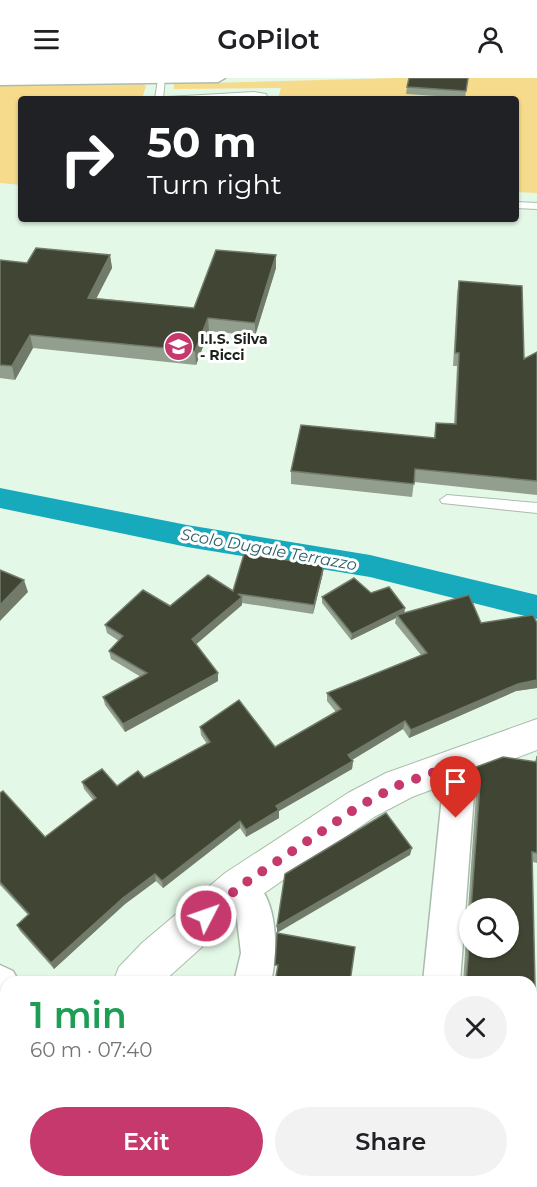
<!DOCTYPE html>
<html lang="en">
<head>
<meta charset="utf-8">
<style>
  :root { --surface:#fff; --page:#f2f2f2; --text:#202124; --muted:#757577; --accent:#c5396d }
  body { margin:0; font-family:Montserrat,sans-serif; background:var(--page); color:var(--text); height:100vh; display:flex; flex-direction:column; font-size:22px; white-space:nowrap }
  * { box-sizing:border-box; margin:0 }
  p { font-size:20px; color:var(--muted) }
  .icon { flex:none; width:33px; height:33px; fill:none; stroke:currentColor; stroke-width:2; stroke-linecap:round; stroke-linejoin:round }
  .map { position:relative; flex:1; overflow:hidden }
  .panel { position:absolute; left:0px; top:898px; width:537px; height:212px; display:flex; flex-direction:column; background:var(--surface); border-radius:18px 18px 0 0; box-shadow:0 2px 4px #0004 }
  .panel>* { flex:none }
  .hud { position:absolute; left:18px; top:18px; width:501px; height:126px; border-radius:6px; box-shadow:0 2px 4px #0004; background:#202124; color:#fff; overflow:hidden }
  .buttons { position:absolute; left:459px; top:820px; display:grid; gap:12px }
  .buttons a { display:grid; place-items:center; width:60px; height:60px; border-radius:50%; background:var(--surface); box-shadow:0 2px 4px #0004; font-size:30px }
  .pin { position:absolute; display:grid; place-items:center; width:51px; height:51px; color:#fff; margin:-62px -26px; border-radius:50% 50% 50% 0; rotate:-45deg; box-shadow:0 0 6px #0007 }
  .pin .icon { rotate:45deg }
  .me { position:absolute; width:66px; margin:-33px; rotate:49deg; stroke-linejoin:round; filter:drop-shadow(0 0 4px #0008) }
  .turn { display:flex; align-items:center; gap:21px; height:126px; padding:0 30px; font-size:27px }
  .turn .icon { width:78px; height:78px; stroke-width:2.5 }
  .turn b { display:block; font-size:42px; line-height:51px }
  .round { display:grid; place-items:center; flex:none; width:63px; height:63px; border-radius:32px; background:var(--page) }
  .head { display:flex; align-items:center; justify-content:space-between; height:102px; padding:0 30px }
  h1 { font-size:36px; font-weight:600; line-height:45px; color:#1e9e55 }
  .action { display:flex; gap:12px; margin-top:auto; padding:12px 30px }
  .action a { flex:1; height:69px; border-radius:36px; background:var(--accent); color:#fff; font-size:24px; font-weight:600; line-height:69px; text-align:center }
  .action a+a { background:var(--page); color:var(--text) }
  header { display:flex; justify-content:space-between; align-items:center; height:78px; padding:0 30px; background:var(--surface); font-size:27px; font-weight:600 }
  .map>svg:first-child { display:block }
  .green { fill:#f7db8c }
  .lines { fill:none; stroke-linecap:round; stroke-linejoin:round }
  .canal { fill:#17a9bc; fill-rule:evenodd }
  .service-casing { stroke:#aabdad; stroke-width:2 }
  .minor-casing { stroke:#aabdad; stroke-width:3 }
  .tertiary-casing { stroke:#aabdad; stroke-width:2 }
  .service { fill:#fff; fill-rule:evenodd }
  .minor { fill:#fff; fill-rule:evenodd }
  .tertiary { fill:#fff; fill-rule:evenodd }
  .wall { fill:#929f8e; fill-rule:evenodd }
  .shaded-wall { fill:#727b6a }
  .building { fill:#414634; stroke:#727b6a; stroke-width:1.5 }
  .route { stroke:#c5396d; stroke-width:10; stroke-dasharray:0 18 }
  .labels { text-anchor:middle; stroke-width:6; stroke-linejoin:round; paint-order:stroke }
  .far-poi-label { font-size:14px; font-weight:bold; fill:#19211b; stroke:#fff; text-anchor:start }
  .water-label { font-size:16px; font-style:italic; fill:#2b6068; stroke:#fff }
</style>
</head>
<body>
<header><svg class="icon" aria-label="menu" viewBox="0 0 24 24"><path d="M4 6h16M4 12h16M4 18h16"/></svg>GoPilot<svg class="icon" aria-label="person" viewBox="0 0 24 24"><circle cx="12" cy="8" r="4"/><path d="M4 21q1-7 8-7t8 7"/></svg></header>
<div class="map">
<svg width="537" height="1109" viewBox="0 0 537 1109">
  <rect width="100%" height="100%" fill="#e4f8e7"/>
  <g class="green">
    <polygon points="396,0 537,0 537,115 516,114 516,21 278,21 281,10 174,11 174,6"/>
    <polygon points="143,6 146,8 142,21 21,21 21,107 0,105 0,8"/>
  </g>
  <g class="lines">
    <polygon class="canal" points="0,410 187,447 370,477 537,517 537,541 370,499 187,469 0,430"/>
    <defs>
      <g id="service">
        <polygon points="165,0 163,21 167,19 254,14 266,16 268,21 254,18 155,21 158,1"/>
        <polygon points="516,124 537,125 537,131 516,130"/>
        <polygon points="447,417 537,425 537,435 442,425 440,422"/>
      </g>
      <g id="minor">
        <polygon points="0,0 225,0 218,4 0,7"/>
        <polygon points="443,677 454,681 474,716 460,904 423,904 442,718 427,691 432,681"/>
        <path d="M239,793C279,808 279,869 271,904H234L241,875L236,834L222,809L227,797Z"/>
        <polygon points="0,887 13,893 19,904 6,904 6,938 0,935"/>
        <polygon points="189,1104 231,1104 230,1109 188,1109"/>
        <polygon points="377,1104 445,1104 447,1109 379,1109"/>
      </g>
      <g id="tertiary">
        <polygon points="537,641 537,672 412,719 374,739 253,823 163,904 113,904 119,889 142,865 225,795 348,715 386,695"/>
        <polygon points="6,1027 6,1081 0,1084 0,1030"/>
      </g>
    </defs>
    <use href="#service" class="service-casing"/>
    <use href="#minor" class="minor-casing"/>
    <use href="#tertiary" class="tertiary-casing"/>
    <use href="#service" class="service"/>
    <use href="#minor" class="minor"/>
    <use href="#tertiary" class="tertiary"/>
  </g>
  <g class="wall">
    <polygon points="468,0 465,20 406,16 407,9"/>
    <polygon points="110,177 112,190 96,220 194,230 276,177 276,190 255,258 209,253 196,287 33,270 15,302 0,300 0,182 27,185"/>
    <polygon points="459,203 524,281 537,274 537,417 414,404 412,419 291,406 291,393 434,360 436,345 454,346 457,288 453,288 457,216"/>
    <polygon points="323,495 313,536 242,525 242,527 196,566 218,595 218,603 125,654 105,627 103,619 141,599 111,581 109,573 119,563 107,555 105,547 170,528 233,513"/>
    <polygon points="371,515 405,530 404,535 481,545 537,545 537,610 516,613 409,660 403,651 352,682 353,683 352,691 279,733 279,740 246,759 240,750 163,810 156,803 125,826 54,891 20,853 17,847 28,837 0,807 0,715 45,759 93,722 84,711 82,704 117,708 144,700 207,666 201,657 200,649 275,669 336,634 327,623 327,615 421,577 395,545 396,540 351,562 322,525 322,519"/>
    <path d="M537,678V785L533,784L531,904H463L476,716L468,700L471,691L535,683ZM470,831H508L470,870Z"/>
    <polygon points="531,951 536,951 531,958"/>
    <polygon points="454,1104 517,1104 517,1109 472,1109 454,1105"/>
  </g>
  <g class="shaded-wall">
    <polygon points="110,177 112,190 90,233 88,220"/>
    <polygon points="276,177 276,190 255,258 255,245"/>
    <polygon points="208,240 209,253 196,287 195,273"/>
    <polygon points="30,257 33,270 15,302 12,288"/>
    <polygon points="324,487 323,495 313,536 314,527"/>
    <polygon points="24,502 28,514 0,543 0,527"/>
    <polygon points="242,519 242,527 193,569 192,561"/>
    <polygon points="405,530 404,536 397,537 396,540 351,562 352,556"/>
    <polygon points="218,595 218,603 125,654 123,646"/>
    <polygon points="537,602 537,610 516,613 409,660 411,652 518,606"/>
    <polygon points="405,643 403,651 347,685 348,677"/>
    <polygon points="353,683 352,691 279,733 279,740 246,759 246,752 276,728"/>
    <polygon points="240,743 240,750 163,810 162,803"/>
    <polygon points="412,770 410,777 277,855 277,848"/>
    <polygon points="155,796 156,803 125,826 54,891 51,885 123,820"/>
    <polygon points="174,1104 177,1104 176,1109 173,1109"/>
  </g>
  <g class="building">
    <polygon points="409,0 468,0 466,13 407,9"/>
    <polygon points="36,170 110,177 88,220 194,230 216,172 276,177 255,245 208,240 195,273 30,257 12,288 0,287 0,182 27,185"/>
    <polygon points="459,203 522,208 524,281 537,274 537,403 415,391 414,406 291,393 301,347 435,360 436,345 456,346 459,275 455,275"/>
    <polygon points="244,476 324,487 314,527 238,516 242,519 192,561 218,595 123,646 103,619 147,595 109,573 123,558 105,547 143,512 170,528 208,497 233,513"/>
    <polygon points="0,492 24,502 0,527"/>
    <polygon points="354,500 371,515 389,509 405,530 352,556 322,519"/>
    <polygon points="469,517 481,545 533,537 537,545 537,602 518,606 411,652 405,643 348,677 353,683 276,728 279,732 246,752 240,743 162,803 155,796 123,820 51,885 17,847 29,836 0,804 0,715 3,713 45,759 96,720 82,704 102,691 117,708 138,693 144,700 210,664 200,649 239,622 275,669 341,631 327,615 427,575 397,537"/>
    <polygon points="537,678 537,775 532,774 536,951 531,951 531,904 466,904 470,858 470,870 508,870 508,831 471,831 480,706 471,691 503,679 537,684"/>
    <polygon points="386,735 412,770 277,848 285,796"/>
    <polygon points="277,855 355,869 350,904 275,904 278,887 275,887"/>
    <polygon points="151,899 181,904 150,904"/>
    <polygon points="20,1104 174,1104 173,1109 19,1109"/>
    <polygon points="470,1104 517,1104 517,1109 494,1109"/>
  </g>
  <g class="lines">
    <polyline class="route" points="206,838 239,809 361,727 399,707 443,691 459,716 456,740"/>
  </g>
  <defs>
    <symbol id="school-disc" viewBox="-11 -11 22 22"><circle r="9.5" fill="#c5396d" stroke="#fff"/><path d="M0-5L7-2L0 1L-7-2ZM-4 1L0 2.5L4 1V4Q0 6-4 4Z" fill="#fff"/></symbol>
  </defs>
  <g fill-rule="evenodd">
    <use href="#school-disc" x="162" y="252" width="33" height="33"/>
  </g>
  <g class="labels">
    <g class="far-poi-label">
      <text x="200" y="266">I.I.S. Silva<tspan x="200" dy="16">- Ricci</tspan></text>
    </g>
    <g class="water-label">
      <text transform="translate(269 471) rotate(10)" y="6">Scolo Dugale Terrazzo</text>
    </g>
  </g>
</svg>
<div class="buttons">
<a><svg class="icon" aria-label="search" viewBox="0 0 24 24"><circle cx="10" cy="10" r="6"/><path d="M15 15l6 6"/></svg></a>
</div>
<div class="pin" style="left:456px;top:740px;background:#d93025"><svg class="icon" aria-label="arrive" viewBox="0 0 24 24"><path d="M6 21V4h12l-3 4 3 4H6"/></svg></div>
<svg class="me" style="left:206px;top:838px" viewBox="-20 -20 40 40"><circle r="17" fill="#c5396d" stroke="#fff" stroke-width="3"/><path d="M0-11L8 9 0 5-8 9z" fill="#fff"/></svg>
<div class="hud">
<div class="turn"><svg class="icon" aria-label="right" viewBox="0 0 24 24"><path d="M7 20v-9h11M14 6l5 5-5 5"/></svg><div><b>50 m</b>Turn right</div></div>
</div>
<section class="panel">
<div class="head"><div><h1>1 min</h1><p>60 m · 07:40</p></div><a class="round"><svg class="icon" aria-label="close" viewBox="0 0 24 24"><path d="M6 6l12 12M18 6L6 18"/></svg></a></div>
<div class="action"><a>Exit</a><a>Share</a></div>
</section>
</div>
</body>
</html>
